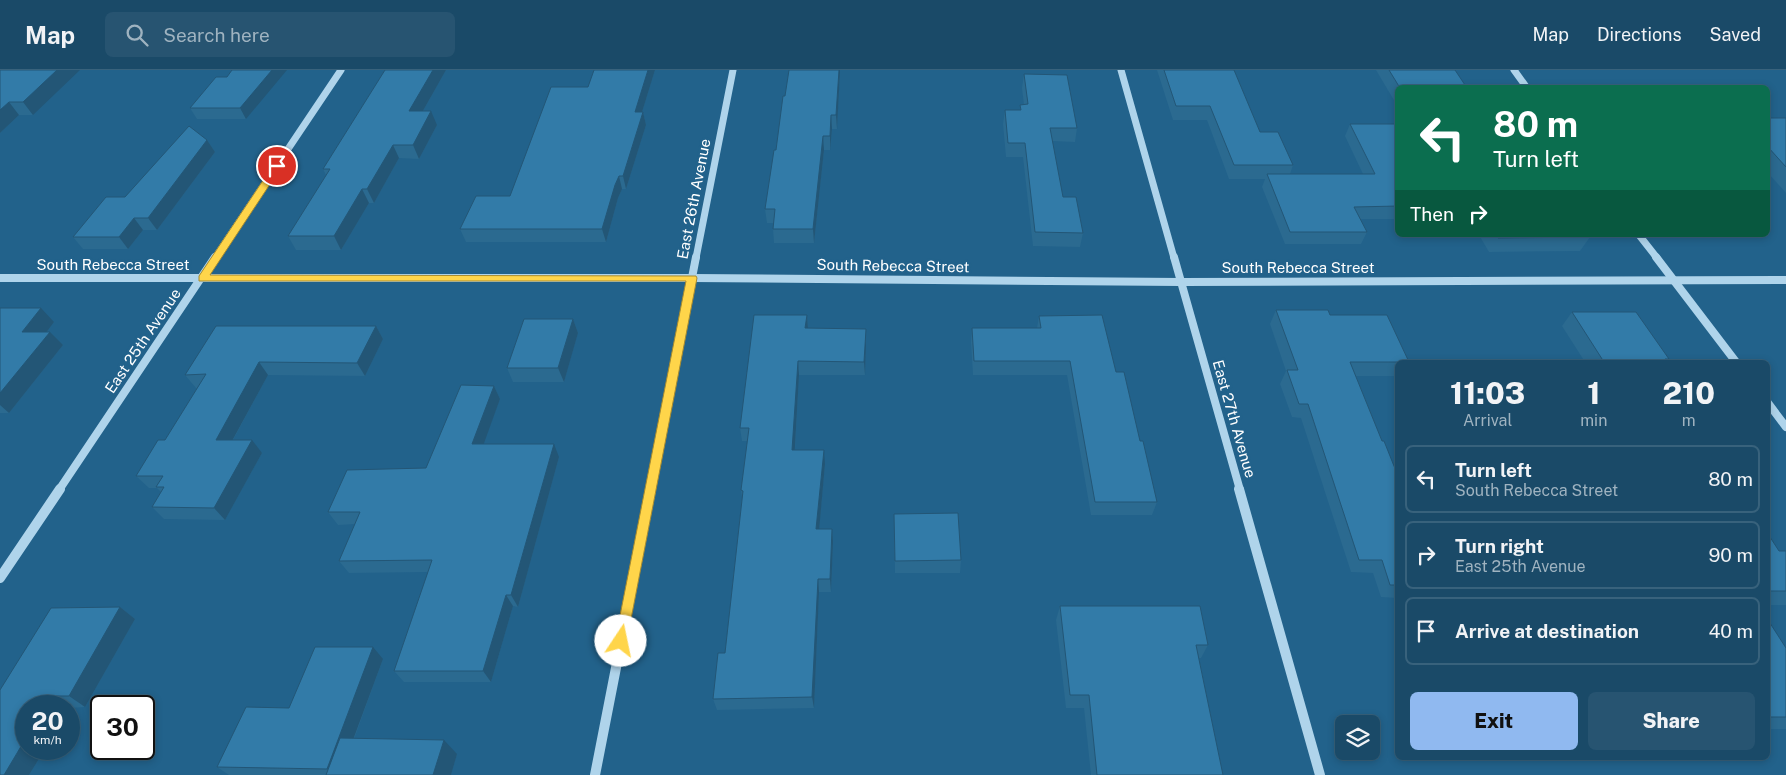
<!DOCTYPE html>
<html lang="en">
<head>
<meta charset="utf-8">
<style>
  :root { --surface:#1a4a68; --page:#275471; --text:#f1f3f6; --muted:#9fb3c0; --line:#38627c; --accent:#90b9f0 }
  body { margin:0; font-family:"Public Sans",sans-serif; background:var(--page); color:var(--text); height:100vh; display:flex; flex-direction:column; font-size:19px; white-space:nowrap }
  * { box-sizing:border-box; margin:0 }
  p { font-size:16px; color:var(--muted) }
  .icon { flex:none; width:28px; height:28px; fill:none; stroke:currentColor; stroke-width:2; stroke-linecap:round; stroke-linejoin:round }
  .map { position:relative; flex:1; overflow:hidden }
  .details { position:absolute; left:1395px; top:290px; width:375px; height:400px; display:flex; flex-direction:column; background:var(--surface); border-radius:8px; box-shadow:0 2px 8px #0003,0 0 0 1px var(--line) }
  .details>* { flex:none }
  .top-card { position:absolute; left:1395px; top:15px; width:375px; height:152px; border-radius:8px; box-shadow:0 2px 8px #0003,0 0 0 1px var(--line); background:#0b6e4f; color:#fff; overflow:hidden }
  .tools { position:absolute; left:1335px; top:645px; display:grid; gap:10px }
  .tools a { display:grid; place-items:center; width:45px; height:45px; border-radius:8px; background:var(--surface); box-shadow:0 2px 8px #0003,0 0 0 1px var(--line); font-size:25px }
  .speed { position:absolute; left:15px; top:625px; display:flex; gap:10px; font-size:25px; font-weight:700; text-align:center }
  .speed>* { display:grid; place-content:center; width:65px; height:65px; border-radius:50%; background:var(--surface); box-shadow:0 2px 8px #0003,0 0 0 1px var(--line); line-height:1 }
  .speed small { font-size:12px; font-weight:400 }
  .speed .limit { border:2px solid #111; border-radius:8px; background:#fff; color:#111 }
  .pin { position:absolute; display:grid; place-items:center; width:42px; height:42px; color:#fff; margin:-21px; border:2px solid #fff; border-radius:50%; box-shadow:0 1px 5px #0007 }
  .me { position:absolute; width:55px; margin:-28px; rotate:11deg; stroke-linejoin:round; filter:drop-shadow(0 0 4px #0008) }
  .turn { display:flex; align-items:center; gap:18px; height:105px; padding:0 15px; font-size:22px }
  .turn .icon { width:65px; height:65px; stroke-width:2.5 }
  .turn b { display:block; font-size:35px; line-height:42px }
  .then { display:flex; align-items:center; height:48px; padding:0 15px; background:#0003; gap:10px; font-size:19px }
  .eta { display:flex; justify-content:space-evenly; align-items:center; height:85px; text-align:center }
  .eta b { font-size:30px; font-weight:800; line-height:35px }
  .button { display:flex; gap:10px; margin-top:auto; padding:10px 15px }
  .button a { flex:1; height:58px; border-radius:8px; background:var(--accent); color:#111; font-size:20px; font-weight:800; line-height:58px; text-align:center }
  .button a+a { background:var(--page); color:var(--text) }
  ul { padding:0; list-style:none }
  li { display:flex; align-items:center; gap:15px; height:68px; margin:0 10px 8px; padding:0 5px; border:2px solid var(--line); border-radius:8px }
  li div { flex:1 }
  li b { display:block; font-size:19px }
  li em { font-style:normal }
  header { display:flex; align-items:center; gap:30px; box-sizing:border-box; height:70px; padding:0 25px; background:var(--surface); border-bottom:1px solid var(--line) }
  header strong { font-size:24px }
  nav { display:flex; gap:28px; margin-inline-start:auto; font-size:18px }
  .search { width:350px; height:45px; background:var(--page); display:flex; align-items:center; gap:12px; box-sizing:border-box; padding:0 18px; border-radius:8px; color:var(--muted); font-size:19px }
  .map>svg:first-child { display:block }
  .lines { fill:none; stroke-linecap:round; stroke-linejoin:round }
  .minor-far2 { stroke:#afd4eb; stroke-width:7 }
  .minor-far1 { stroke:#afd4eb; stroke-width:8 }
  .minor { stroke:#afd4eb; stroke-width:10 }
  .wall { fill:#2b6a90 }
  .shaded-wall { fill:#235676 }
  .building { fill:#327ba8; stroke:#235676 }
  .route { fill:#ffd54a; stroke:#a68a30 }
  .labels { text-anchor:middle; stroke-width:5; stroke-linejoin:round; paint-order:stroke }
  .street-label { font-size:15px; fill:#fff; stroke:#22628b }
</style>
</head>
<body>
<header>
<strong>Map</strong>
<div class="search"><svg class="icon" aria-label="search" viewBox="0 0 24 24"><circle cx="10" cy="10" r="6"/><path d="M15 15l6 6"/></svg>Search here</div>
<nav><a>Map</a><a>Directions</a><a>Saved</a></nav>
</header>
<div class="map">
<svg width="1786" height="705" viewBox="0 0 1786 705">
  <rect width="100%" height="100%" fill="#22628b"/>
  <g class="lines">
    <g class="minor-far2">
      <polyline points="1121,0 1174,188"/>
      <polyline points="1514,0 1527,18"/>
      <polyline points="1639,165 1657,188"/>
      <polyline points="215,188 341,0"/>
      <polyline points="696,188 733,0"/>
    </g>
    <g class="minor-far1">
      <polyline points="1174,187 1240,420"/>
      <polyline points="1656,187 1736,292"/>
      <polyline points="0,208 692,208 1181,212 1786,210"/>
      <polyline points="1768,333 1786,357"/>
      <polyline points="59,420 215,187"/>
      <polyline points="651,420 696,187"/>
    </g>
    <g class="minor">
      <polyline points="1239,419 1320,705"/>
      <polyline points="0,508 60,419"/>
      <polyline points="595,705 651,419"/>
    </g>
  </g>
  <g class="wall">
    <polygon points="0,0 33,45 19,45 0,63"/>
    <polygon points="385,0 446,0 423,41 437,55 419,89 399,88 374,133 369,133 341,180 296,180 288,166 326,105 323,99"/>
    <polygon points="655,0 642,42 643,42 646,55 626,119 622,119 618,128 606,172 466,172 460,159 510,126 588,17"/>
    <polygon points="840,0 837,59 832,59 830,80 824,80 814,173 774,173 773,159 773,153 767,153 765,139 776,80 785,26"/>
    <polygon points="1157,0 1234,0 1260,62 1293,95 1290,104 1363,104 1345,66 1350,54 1398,54 1398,149 1360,149 1367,162 1361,174 1285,174 1262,117 1265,109 1229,109 1207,50 1173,50"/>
    <polygon points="1376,0 1455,0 1467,18 1398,18 1398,37"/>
    <polygon points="1024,4 1077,58 1075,72 1052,71 1063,127 1083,163 1080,177 1033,176 1023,87 1006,87 1003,54 1005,40 1020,40 1020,35 1024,35 1022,18"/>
    <polygon points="227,7 246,49 197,49 190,38"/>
    <polygon points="1768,48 1786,48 1786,123 1768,103"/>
    <polygon points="207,70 215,82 157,160 143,160 128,179 83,179 73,167 125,127"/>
    <polygon points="1479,165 1588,165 1590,167 1580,181 1489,182"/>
    <polygon points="0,238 54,252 46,262 63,275 9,343 0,343"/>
    <polygon points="1276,240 1330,245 1409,292 1398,292 1398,306 1356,306 1382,371 1398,406 1398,528 1381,527 1373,503 1351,502 1301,348 1292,347 1280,314 1286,301 1270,254"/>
    <polygon points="1572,242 1669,289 1667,292 1585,292 1562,256"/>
    <polygon points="807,245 808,258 866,259 866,273 865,305 799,305 795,380 825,394 819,459 832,459 833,472 831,522 819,522 814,638 717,640 713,629 725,583 742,427 741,420 748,371 742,371 740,358"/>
    <polygon points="1039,246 1116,302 1140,371 1157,432 1152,445 1091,445 1067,305 973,305 971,272 972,258 1037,258"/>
    <polygon points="573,249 578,263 564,312 513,312 507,298"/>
    <polygon points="376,256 383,269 365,306 268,305 233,370 262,383 225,450 164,449 152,437 161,422 157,418 149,418 136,406 165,370 197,318 196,318 185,305"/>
    <polygon points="494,316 500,329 483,374 559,387 518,537 513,536 491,612 404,612 394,601 428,502 349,503 339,491 355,454 338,455 328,442 426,398"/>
    <polygon points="894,444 961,490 960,503 895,503"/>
    <polygon points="1768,464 1779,481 1786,481 1786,535 1768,535"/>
    <polygon points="1060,536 1208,575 1201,588 1199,588 1223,705 1091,705 1084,638 1066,638 1056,550"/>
    <polygon points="120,537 135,549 85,637 69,638 69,636 26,636 26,679 45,679 29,705 0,705 0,620"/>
    <polygon points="1768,550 1786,578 1786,659 1768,659"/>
    <polygon points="383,589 354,669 457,684 451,705 229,705 217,697 289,638"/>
  </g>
  <g class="shaded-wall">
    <polygon points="57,0 80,0 33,45 23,32"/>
    <polygon points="272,0 287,0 246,49 240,38"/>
    <polygon points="433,0 446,0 415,55 409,41"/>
    <polygon points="648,0 655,0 638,55 635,42"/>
    <polygon points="839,0 840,0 840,2 837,59 836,45"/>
    <polygon points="9,32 19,45 0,63 0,40"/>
    <polygon points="431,41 437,55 419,89 413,75"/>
    <polygon points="643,42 646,55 626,119 623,106"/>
    <polygon points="831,45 832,59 830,80 830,66"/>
    <polygon points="823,66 824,80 814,173 813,159"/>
    <polygon points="207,70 215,82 157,160 148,148"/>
    <polygon points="393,75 399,88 374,133 367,119"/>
    <polygon points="619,106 622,119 618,128 606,172 602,159 615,115"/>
    <polygon points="362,119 369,133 341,180 334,166"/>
    <polygon points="134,148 143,160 128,179 119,167"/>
    <polygon points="41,238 54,252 36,276 22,262"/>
    <polygon points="807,245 808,259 805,258"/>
    <polygon points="573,249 578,263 564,312 558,298"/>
    <polygon points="376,256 383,269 365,306 357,293"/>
    <polygon points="866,259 866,273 865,305 864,292"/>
    <polygon points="50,262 63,275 9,343 0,335 0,323"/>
    <polygon points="798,291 799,305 794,393 792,380"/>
    <polygon points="259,292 268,305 226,382 216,370"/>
    <polygon points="494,316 500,329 479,387 472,374"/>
    <polygon points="252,370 262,383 225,450 214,438"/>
    <polygon points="554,374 559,387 518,537 511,525"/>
    <polygon points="824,380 825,394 818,472 816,459"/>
    <polygon points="832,459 833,472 831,522 830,509"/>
    <polygon points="818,509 819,522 814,638 812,627"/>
    <polygon points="506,525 513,536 491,612 483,601"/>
    <polygon points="120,537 135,549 85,637 69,626"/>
    <polygon points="373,577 383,589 340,705 334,705 327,699"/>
    <polygon points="52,626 67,636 46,636"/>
    <polygon points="26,668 26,679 45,679 29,705 4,705"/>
    <polygon points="444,670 457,684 451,705 433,705"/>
  </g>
  <g class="building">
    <polygon points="0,0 57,0 23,32 9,32 0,40"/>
    <polygon points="232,0 272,0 240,38 190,38 216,7 227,7"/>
    <polygon points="385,0 433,0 409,41 431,41 413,75 393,75 367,119 362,119 334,166 288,166 330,99 323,99"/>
    <polygon points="594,0 648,0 635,42 643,42 623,106 619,106 615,115 602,159 460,159 476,126 510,126 551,17 588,17"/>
    <polygon points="789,0 839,0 836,45 831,45 830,66 823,66 813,159 773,159 775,139 765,139 774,80 776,80 783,26 785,26"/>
    <polygon points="1164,0 1234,0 1260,62 1278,62 1293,95 1234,95 1210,36 1176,36"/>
    <polygon points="1389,0 1455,0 1467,18 1400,18"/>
    <polygon points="1024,4 1067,5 1077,58 1050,58 1063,127 1076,127 1083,163 1035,162 1025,73 1008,73 1005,40 1021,40 1020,35 1028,34"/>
    <polygon points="1768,48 1786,48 1786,97 1768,77"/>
    <polygon points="1350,54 1398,54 1398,136 1354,137 1367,162 1290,162 1267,104 1375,104"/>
    <polygon points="189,56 207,70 148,148 134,148 119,167 73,167 106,127 125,127"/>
    <polygon points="1496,165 1588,165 1590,167 1498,168"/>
    <polygon points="0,238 41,238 22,262 50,262 0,323"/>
    <polygon points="1276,240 1328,240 1330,245 1387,245 1409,292 1350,292 1382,371 1384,371 1398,406 1398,515 1390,515 1382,490 1359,490 1308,334 1299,334 1287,300 1298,300"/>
    <polygon points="1572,242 1636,242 1669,289 1665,289 1667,292 1604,292"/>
    <polygon points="754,245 807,245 805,258 866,259 864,292 798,291 792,380 824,380 816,459 832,459 830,509 818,509 812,627 713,629 718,583 725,583 743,421 741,420 749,358 740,358"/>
    <polygon points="1102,245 1116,302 1124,302 1140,371 1143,371 1157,432 1095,432 1070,291 974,291 972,258 1041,258 1039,246"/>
    <polygon points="524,249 573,249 558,298 507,298"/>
    <polygon points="216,256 376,256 357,293 259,292 216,370 252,370 214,438 152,437 164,417 156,417 163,406 136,406 158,370 165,370 206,304 185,305"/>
    <polygon points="461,315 494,316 472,374 554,374 511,525 506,525 483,601 394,601 432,490 339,491 360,442 328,442 347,400 426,398"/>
    <polygon points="958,443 961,490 895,491 894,444"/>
    <polygon points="1768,464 1779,481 1786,481 1786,521 1768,521"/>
    <polygon points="1060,536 1200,536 1208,575 1196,575 1223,705 1097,705 1089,625 1070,625"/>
    <polygon points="120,537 69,626 52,626 46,636 26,636 26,668 4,705 0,705 0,620 51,538"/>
    <polygon points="1768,550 1786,578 1786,647 1768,647"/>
    <polygon points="315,577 373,577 327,699 217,697 246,637 289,638"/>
    <polygon points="340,668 444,670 433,705 326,705"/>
  </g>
  <polygon class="route" points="274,94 280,94 282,96 210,205 696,206 697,208 626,575 621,577 617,575 615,571 686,211 199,211 199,206"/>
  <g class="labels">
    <g class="street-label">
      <text transform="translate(694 129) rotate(-79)" y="5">East 26th Avenue</text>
      <text x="113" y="200">South Rebecca Street</text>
      <text transform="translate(893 196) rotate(1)" y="5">South Rebecca Street</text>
      <text x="1298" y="203">South Rebecca Street</text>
      <text transform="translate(143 271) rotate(-56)" y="5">East 25th Avenue</text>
      <text transform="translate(1234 349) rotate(74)" y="5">East 27th Avenue</text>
    </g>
  </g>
</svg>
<div class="tools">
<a><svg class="icon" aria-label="layers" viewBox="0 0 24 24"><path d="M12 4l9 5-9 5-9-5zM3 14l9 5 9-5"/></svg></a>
</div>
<div class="speed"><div>20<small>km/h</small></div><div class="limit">30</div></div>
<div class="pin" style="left:277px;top:96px;background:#d93025"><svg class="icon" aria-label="arrive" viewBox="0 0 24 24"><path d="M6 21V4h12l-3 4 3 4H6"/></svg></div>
<svg class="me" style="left:621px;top:571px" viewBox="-20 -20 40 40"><circle r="19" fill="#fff"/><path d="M0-13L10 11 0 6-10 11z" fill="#ffd54a"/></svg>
<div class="top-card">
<div class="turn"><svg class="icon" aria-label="left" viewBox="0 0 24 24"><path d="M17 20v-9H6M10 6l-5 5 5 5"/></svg><div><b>80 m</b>Turn left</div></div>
<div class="then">Then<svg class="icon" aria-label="right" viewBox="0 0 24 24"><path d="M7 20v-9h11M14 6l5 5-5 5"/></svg></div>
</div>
<section class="details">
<div class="eta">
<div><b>11:03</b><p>Arrival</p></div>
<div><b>1</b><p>min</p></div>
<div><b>210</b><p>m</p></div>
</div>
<ul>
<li><svg class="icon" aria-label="left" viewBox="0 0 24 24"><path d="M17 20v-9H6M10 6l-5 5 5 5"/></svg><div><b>Turn left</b><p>South Rebecca Street</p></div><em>80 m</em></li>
<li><svg class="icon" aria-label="right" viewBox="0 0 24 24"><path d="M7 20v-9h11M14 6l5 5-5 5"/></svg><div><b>Turn right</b><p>East 25th Avenue</p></div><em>90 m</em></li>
<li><svg class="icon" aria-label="arrive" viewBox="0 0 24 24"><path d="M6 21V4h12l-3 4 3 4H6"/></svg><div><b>Arrive at destination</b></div><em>40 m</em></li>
</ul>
<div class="button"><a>Exit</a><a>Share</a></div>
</section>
</div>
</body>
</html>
